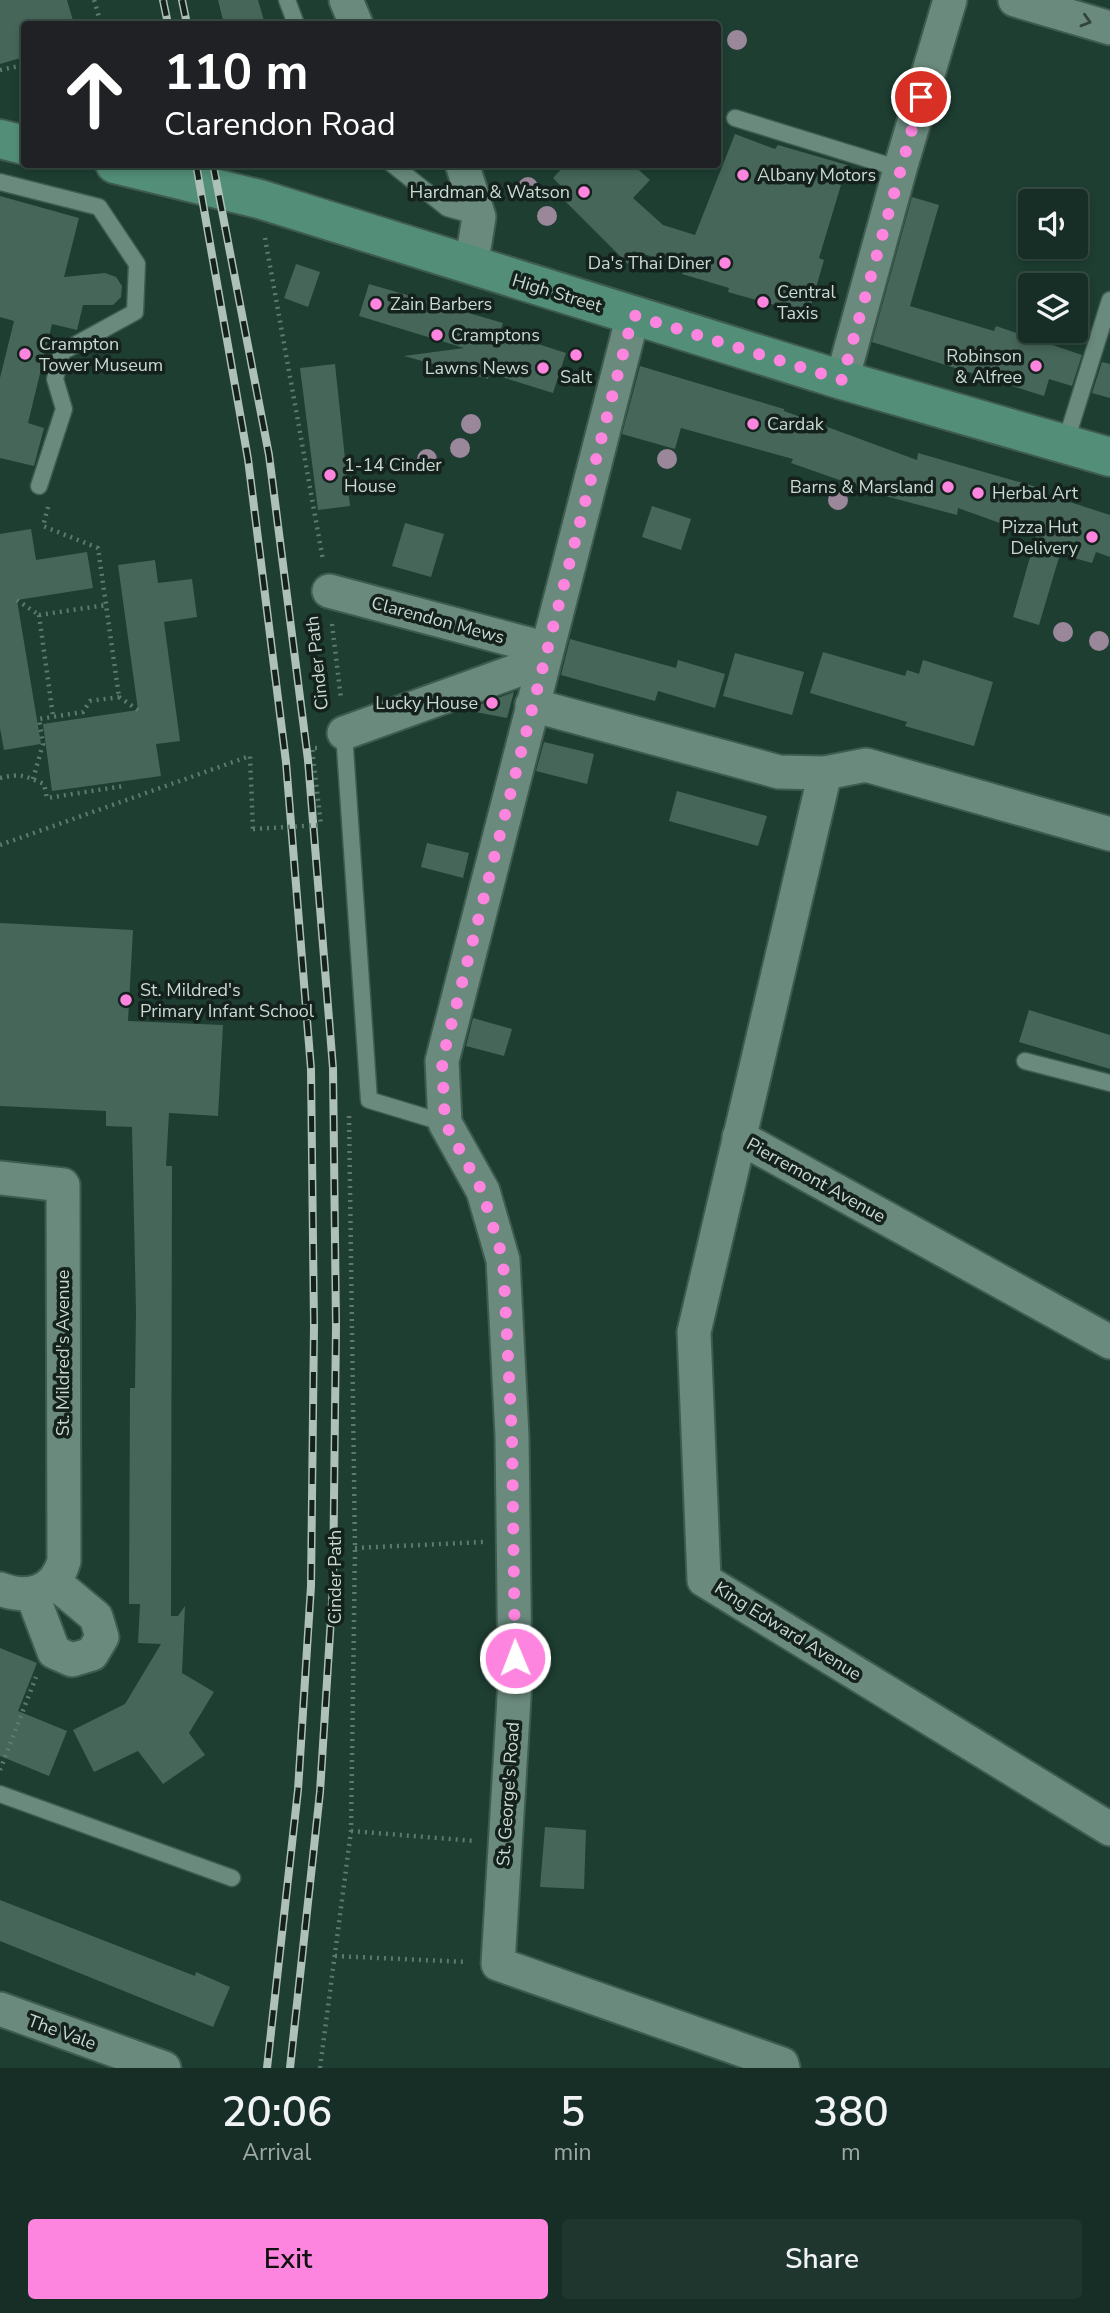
<!DOCTYPE html>
<html lang="en">
<head>
<meta charset="utf-8">
<style>
  :root { --surface:#162e26; --page:#1f362e; --text:#f1f3f6; --muted:#9ea8a7; --line:#354a43; --accent:#fe85df }
  body { margin:0; font-family:"Nunito Sans",sans-serif; background:var(--page); color:var(--text); height:100vh; display:flex; flex-direction:column; font-size:26px; white-space:nowrap }
  * { box-sizing:border-box; margin:0 }
  p { font-size:23px; color:var(--muted) }
  .icon { flex:none; width:38px; height:38px; fill:none; stroke:currentColor; stroke-width:2; stroke-linecap:round; stroke-linejoin:round }
  .map { position:relative; height:2068px; overflow:hidden }
  .sheet { display:flex; flex-direction:column; background:var(--surface); flex:1 }
  .sheet>* { flex:none }
  .top-card { position:absolute; left:21px; top:21px; width:700px; height:147px; border-radius:7px; box-shadow:0 4px 10px #0003,0 0 0 2px var(--line); background:#202124; color:#fff; overflow:hidden }
  .fabs { position:absolute; left:1018px; top:189px; display:grid; gap:14px }
  .fabs a { display:grid; place-items:center; width:70px; height:70px; border-radius:7px; background:var(--surface); box-shadow:0 4px 10px #0003,0 0 0 2px var(--line); font-size:35px }
  .pin { position:absolute; display:grid; place-items:center; width:60px; height:60px; color:#fff; margin:-30px; border:4px solid #fff; border-radius:50%; box-shadow:0 2px 7px #0007 }
  .me { position:absolute; width:77px; margin:-38px; rotate:359deg; stroke-linejoin:round; filter:drop-shadow(0 0 5px #0008) }
  .turn { display:flex; align-items:center; gap:24px; height:147px; padding:0 28px; font-size:32px }
  .turn .icon { width:91px; height:91px; stroke-width:2.5 }
  .turn b { display:block; font-size:49px; line-height:60px }
  .eta { display:flex; justify-content:space-evenly; align-items:center; height:119px; text-align:center }
  .eta b { font-size:42px; font-weight:600; line-height:49px }
  .primary-button { display:flex; gap:14px; margin-top:auto; padding:14px 28px }
  .primary-button a { flex:1; height:80px; border-radius:7px; background:var(--accent); color:#111; font-size:28px; font-weight:600; line-height:80px; text-align:center }
  .primary-button a+a { background:var(--page); color:var(--text) }
  .map>svg:first-child { display:block }
  .building { fill:#466659 }
  .lines { fill:none; stroke-linecap:round; stroke-linejoin:round }
  .service-casing { stroke:#3f5b50; stroke-width:19 }
  .minor-casing { stroke:#3f5b50; stroke-width:37 }
  .primary-casing { stroke:#3f5b50; stroke-width:42 }
  .path { stroke:#5e796e; stroke-width:4.5; stroke-dasharray:2 5; stroke-linecap:butt }
  .service { stroke:#698a7c; stroke-width:16 }
  .minor { stroke:#698a7c; stroke-width:33 }
  .primary { stroke:#538f78; stroke-width:38 }
  .rail-casing { stroke:#adc1b8; stroke-width:8 }
  .rail { stroke:#14211c; stroke-width:5; stroke-dasharray:16; stroke-linecap:butt }
  .path-bridge { stroke:#5e796e; stroke-width:4.5; stroke-dasharray:2 5; stroke-linecap:butt }
  .tree { fill:#9a8799 }
  .oneway { stroke:#32463e }
  .route { stroke:#fe85df; stroke-width:12; stroke-dasharray:0 21.6 }
  .poi-dot { fill:#fe85df; stroke:#14211c; stroke-width:2.5 }
  .labels { text-anchor:middle; stroke-width:7; stroke-linejoin:round; paint-order:stroke }
  .poi-label { font-size:18px; fill:#c9dad2; stroke:#14211c; text-anchor:start }
  .street-label { font-size:18px; fill:#c9dad2; stroke:#14211c }
</style>
</head>
<body>
<div class="map">
<svg width="1110" height="2068" viewBox="0 0 1110 2068">
  <rect width="100%" height="100%" fill="#1e3e32"/>
  <g class="building">
    <polygon points="0,0 67,0 74,24 24,24 24,57 0,64"/>
    <polygon points="218,0 258,0 265,24 224,24"/>
    <polygon points="735,134 775,149 778,145 847,165 819,258 824,260 811,305 799,312 728,292 729,288 682,274 684,266 633,251 628,264 559,195 565,190 553,178 566,164 632,164 650,180 633,198 663,225 695,235"/>
    <polygon points="0,196 79,218 64,277 105,273 116,277 122,286 121,297 113,305 83,305 77,330 52,324 28,423 44,428 34,466 0,458 0,378 14,321 0,317"/>
    <polygon points="912,197 939,205 910,306 994,331 996,326 1082,355 1072,386 1049,379 1044,396 872,342"/>
    <polygon points="296,264 320,272 308,307 284,298"/>
    <polygon points="369,284 503,323 500,332 566,353 553,393 489,373 488,379 404,356 464,348 359,316"/>
    <polygon points="1102,362 1110,364 1110,398 1092,393"/>
    <polygon points="335,364 350,506 318,510 300,368"/>
    <polygon points="640,366 784,409 784,411 917,460 918,453 1047,490 1045,494 1110,515 1110,557 1096,552 1092,563 1060,554 1039,625 1013,617 1036,536 958,508 957,515 885,496 791,463 793,459 681,428 675,449 622,434"/>
    <polygon points="652,506 691,519 681,550 642,537"/>
    <polygon points="405,523 444,534 431,577 392,566"/>
    <polygon points="31,529 36,560 87,552 93,588 17,600 41,744 4,750 0,728 0,534"/>
    <polygon points="155,560 158,583 192,579 197,617 164,622 180,741 156,744 161,776 52,791 43,724 138,710 118,565"/>
    <polygon points="570,639 676,668 678,660 725,674 715,708 658,691 655,701 561,675"/>
    <polygon points="823,652 905,676 907,670 919,674 923,660 993,682 974,746 905,726 907,722 810,693"/>
    <polygon points="735,653 804,672 792,715 723,696"/>
    <polygon points="514,692 507,718 465,710"/>
    <polygon points="544,742 594,754 587,784 536,771"/>
    <polygon points="677,791 767,816 758,846 669,821"/>
    <polygon points="427,843 469,853 463,878 421,867"/>
    <polygon points="0,923 133,930 128,1021 223,1025 218,1116 169,1113 166,1166 172,1166 171,1616 178,1616 185,1606 182,1673 214,1692 189,1733 205,1755 163,1784 138,1751 94,1772 73,1730 125,1704 161,1644 138,1643 140,1604 129,1604 130,1388 135,1388 136,1312 132,1127 106,1126 106,1111 0,1106"/>
    <polygon points="1029,1010 1110,1035 1110,1069 1019,1042"/>
    <polygon points="473,1018 512,1029 504,1056 466,1046"/>
    <polygon points="0,1648 37,1663 18,1711 67,1731 49,1776 0,1756"/>
    <polygon points="545,1827 586,1830 584,1889 540,1887"/>
    <polygon points="0,1900 195,1976 196,1972 230,1987 213,2027 0,1941"/>
  </g>
  <g class="lines">
    <defs>
      <g id="service">
        <polyline points="287,0 296,24"/>
        <polyline points="735,118 900,169"/>
        <polyline points="392,164 447,208 479,217"/>
        <polyline points="0,182 99,207 137,264 135,312 62,352 55,379 64,409 39,486"/>
        <polyline points="1065,444 1110,300"/>
        <polyline points="344,733 369,1100 445,1123"/>
        <polyline points="1025,1061 1110,1083"/>
        <polyline points="0,1794 232,1878"/>
      </g>
      <g id="minor">
        <polyline points="346,0 356,24"/>
        <polyline points="1015,0 1110,28"/>
        <polyline points="462,164 479,217 471,267"/>
        <polyline points="633,315 442,1061 445,1123 483,1191 503,1260 512,1436 515,1681 498,1964 782,2064 783,2068"/>
        <polyline points="842,380 900,169 950,0"/>
        <polyline points="329,591 547,649"/>
        <polyline points="532,705 779,772 825,773 866,765 1110,834"/>
        <polyline points="344,733 543,661"/>
        <polyline points="825,773 694,1332 704,1580 1110,1829"/>
        <polyline points="739,1137 1110,1342"/>
        <path d="M0,1178L63,1185L64,1561C55,1592 29,1600 0,1589"/>
        <polyline points="32,1594 54,1652 72,1660 92,1654 102,1637 96,1617 54,1582"/>
        <polyline points="0,2009 164,2068"/>
      </g>
      <g id="primary">
        <polyline points="0,139 24,145"/>
        <polyline points="115,164 259,199 842,380 1110,457"/>
      </g>
    </defs>
    <use href="#service" class="service-casing"/>
    <use href="#minor" class="minor-casing"/>
    <use href="#primary" class="primary-casing"/>
    <g class="path">
      <polyline points="94,0 101,24"/>
      <polyline points="0,70 24,65"/>
      <polyline points="265,238 323,560"/>
      <polyline points="48,507 43,526 98,548 119,697"/>
      <polyline points="17,600 39,615"/>
      <polyline points="39,615 53,716"/>
      <polyline points="39,615 106,605"/>
      <polyline points="332,624 341,699"/>
      <polyline points="119,697 138,710"/>
      <polyline points="317,748 312,748 321,825"/>
      <path d="M0,778C21,773 25,776 44,784L47,798L124,786"/>
      <polyline points="33,779 43,744 39,719 83,712 90,701 119,697"/>
      <polyline points="0,845 250,756 253,829"/>
      <polyline points="355,1548 483,1542"/>
      <polyline points="0,1770 36,1677"/>
      <polyline points="351,1831 475,1841"/>
      <polyline points="335,1956 467,1962"/>
      <polyline points="320,2068 351,1831 355,1548 349,1112"/>
    </g>
    <use href="#service" class="service"/>
    <use href="#minor" class="minor"/>
    <use href="#primary" class="primary"/>
    <defs>
      <g id="rail">
        <polyline points="163,0 168,24"/>
        <polyline points="182,0 187,24"/>
        <polyline points="196,164 248,459 286,762 311,1069 314,1326 311,1586 298,1790 267,2068"/>
        <polyline points="213,164 269,455 308,760 333,1068 336,1326 333,1586 320,1792 290,2068"/>
      </g>
    </defs>
    <use href="#rail" class="rail-casing"/>
    <use href="#rail" class="rail"/>
    <polyline class="path-bridge" points="253,829 321,825"/>
  </g>
  <g class="tree">
    <circle cx="737" cy="40" r="10"/>
    <circle cx="528" cy="187" r="10"/>
    <circle cx="547" cy="216" r="10"/>
    <circle cx="471" cy="424" r="10"/>
    <circle cx="460" cy="448" r="10"/>
    <circle cx="427" cy="459" r="10"/>
    <circle cx="667" cy="459" r="10"/>
    <circle cx="838" cy="500" r="10"/>
    <circle cx="1063" cy="632" r="10"/>
    <circle cx="1099" cy="641" r="10"/>
  </g>
  <defs><path id="oneway-chevron" d="M-2-3.5L2.5 0L-2 3.5" fill="none" stroke-width="1.6" stroke-linecap="round" stroke-linejoin="round" transform="scale(1.75)"/></defs>
  <use class="oneway" href="#oneway-chevron" transform="translate(1086 21) rotate(17)"/>
  <g class="lines">
    <polyline class="route" points="515,1658 512,1436 503,1259 482,1191 445,1123 442,1061 633,315 842,380 921,97"/>
  </g>
  <g class="poi-dot">
    <circle cx="743" cy="175" r="7"/>
    <circle cx="584" cy="192" r="7"/>
    <circle cx="725" cy="263" r="7"/>
    <circle cx="763" cy="302" r="7"/>
    <circle cx="376" cy="304" r="7"/>
    <circle cx="437" cy="335" r="7"/>
    <circle cx="25" cy="354" r="7"/>
    <circle cx="576" cy="355" r="7"/>
    <circle cx="1036" cy="366" r="7"/>
    <circle cx="543" cy="368" r="7"/>
    <circle cx="753" cy="424" r="7"/>
    <circle cx="330" cy="475" r="7"/>
    <circle cx="948" cy="487" r="7"/>
    <circle cx="978" cy="493" r="7"/>
    <circle cx="1092" cy="537" r="7"/>
    <circle cx="492" cy="703" r="7"/>
    <circle cx="126" cy="1000" r="7"/>
  </g>
  <g class="labels">
    <g class="poi-label">
      <text x="757" y="181">Albany Motors</text>
      <text x="570" y="198" text-anchor="end">Hardman &amp; Watson</text>
      <text x="711" y="269" text-anchor="end">Da's Thai Diner</text>
      <text x="777" y="298">Central<tspan x="777" dy="21">Taxis</tspan></text>
      <text x="390" y="310">Zain Barbers</text>
      <text x="451" y="341">Cramptons</text>
      <text x="39" y="350">Crampton<tspan x="39" dy="21">Tower Museum</tspan></text>
      <text x="1022" y="362" text-anchor="end">Robinson<tspan x="1022" dy="21">&amp; Alfree</tspan></text>
      <text x="529" y="374" text-anchor="end">Lawns News</text>
      <text x="576" y="383" text-anchor="middle">Salt</text>
      <text x="767" y="430">Cardak</text>
      <text x="344" y="471">1-14 Cinder<tspan x="344" dy="21">House</tspan></text>
      <text x="934" y="493" text-anchor="end">Barns &amp; Marsland</text>
      <text x="992" y="499">Herbal Art</text>
      <text x="1078" y="533" text-anchor="end">Pizza Hut<tspan x="1078" dy="21">Delivery</tspan></text>
      <text x="478" y="709" text-anchor="end">Lucky House</text>
      <text x="140" y="996">St. Mildred's<tspan x="140" dy="21">Primary Infant School</tspan></text>
    </g>
    <g class="street-label">
      <text transform="translate(557 293) rotate(17)" y="6">High Street</text>
      <text transform="translate(438 620) rotate(15)" y="6">Clarendon Mews</text>
      <text transform="translate(317 663) rotate(-96)" y="6">Cinder Path</text>
      <text transform="translate(816 1180) rotate(29)" y="6">Pierremont Avenue</text>
      <text transform="translate(63 1353) rotate(-90)" y="6">St. Mildred's Avenue</text>
      <text transform="translate(335 1577) rotate(-90)" y="6">Cinder Path</text>
      <text transform="translate(788 1631) rotate(32)" y="6">King Edward Avenue</text>
      <text transform="translate(508 1794) rotate(-86)" y="6">St. George's Road</text>
      <text transform="translate(62 2032) rotate(20)" y="6">The Vale</text>
    </g>
  </g>
</svg>
<div class="fabs">
<a><svg class="icon" aria-label="sound" viewBox="0 0 24 24"><path d="M4 9h4l5-4v14l-5-4H4zM17 9q2 3 0 6"/></svg></a>
<a><svg class="icon" aria-label="layers" viewBox="0 0 24 24"><path d="M12 4l9 5-9 5-9-5zM3 14l9 5 9-5"/></svg></a>
</div>
<div class="pin" style="left:921px;top:97px;background:#d93025"><svg class="icon" aria-label="arrive" viewBox="0 0 24 24"><path d="M6 21V4h12l-3 4 3 4H6"/></svg></div>
<svg class="me" style="left:515px;top:1658px" viewBox="-20 -20 40 40"><circle r="17" fill="#fe85df" stroke="#fff" stroke-width="3"/><path d="M0-11L8 9 0 5-8 9z" fill="#fff"/></svg>
<div class="top-card">
<div class="turn"><svg class="icon" aria-label="ahead" viewBox="0 0 24 24"><path d="M12 20V5M6 11l6-6 6 6"/></svg><div><b>110 m</b>Clarendon Road</div></div>
</div>
</div>
<section class="sheet">
<div class="eta">
<div><b>20:06</b><p>Arrival</p></div>
<div><b>5</b><p>min</p></div>
<div><b>380</b><p>m</p></div>
</div>
<div class="primary-button"><a>Exit</a><a>Share</a></div>
</section>
</body>
</html>
